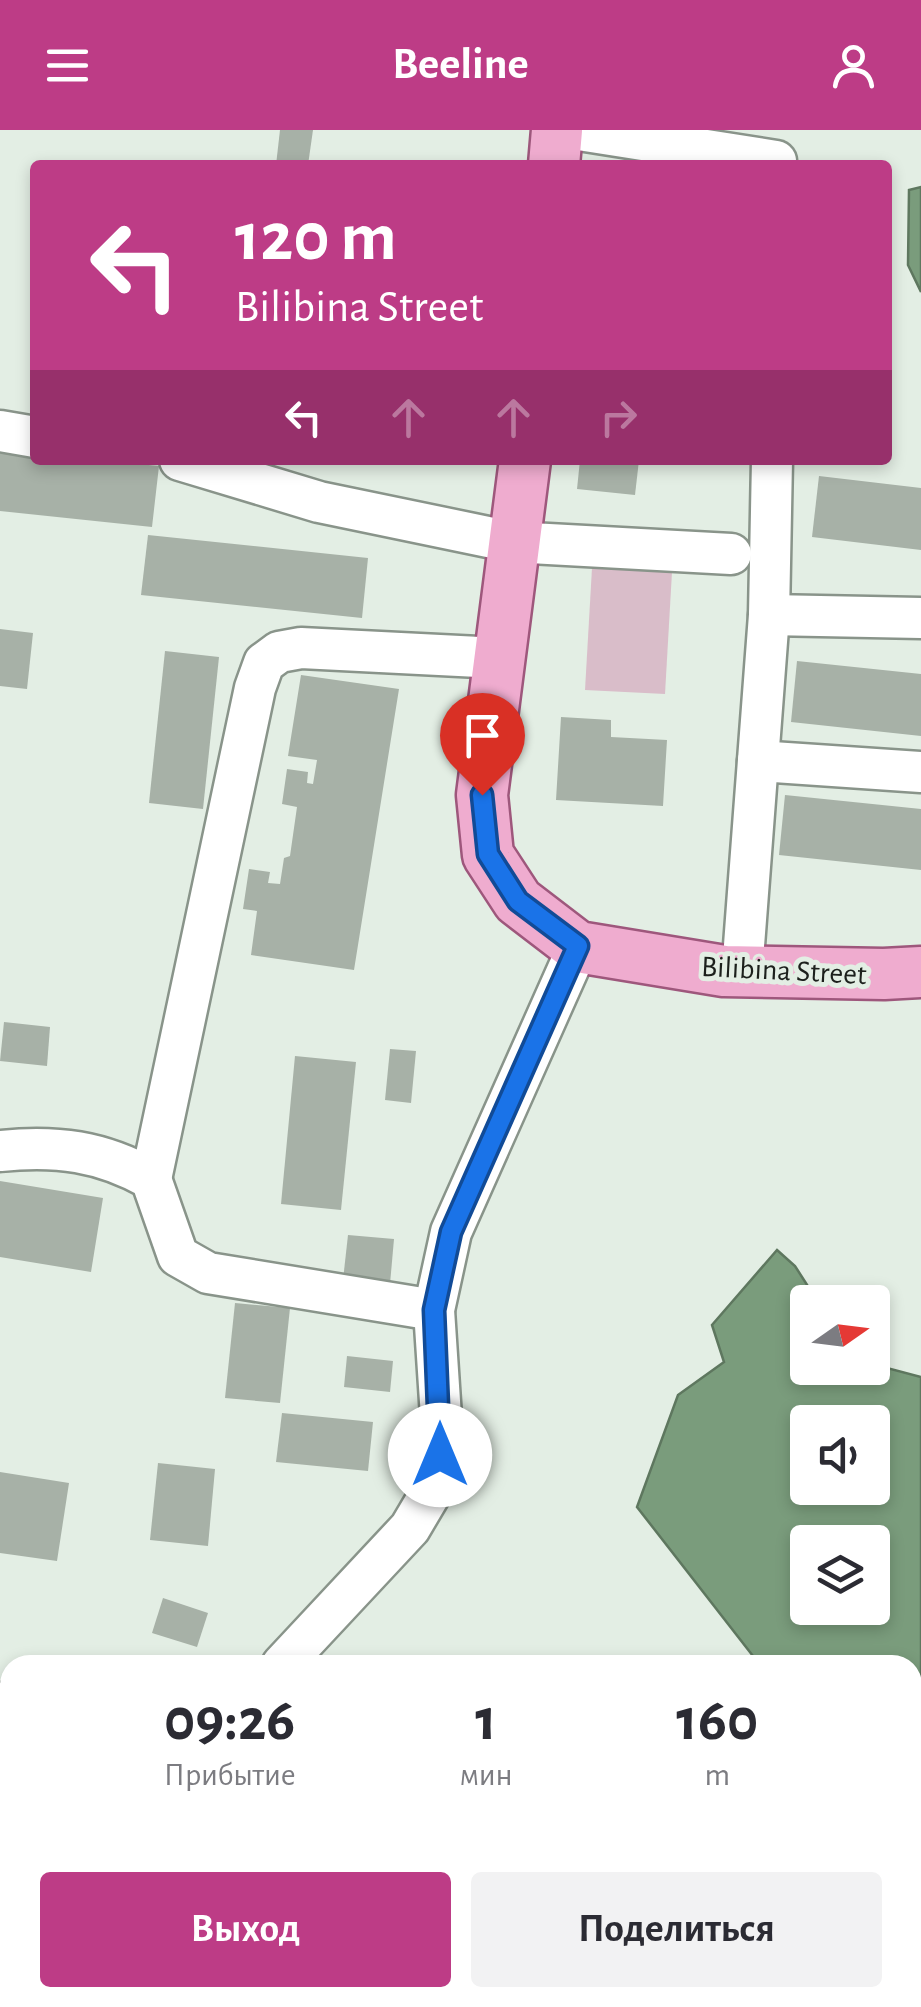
<!DOCTYPE html>
<html lang="ru">
<head>
<meta charset="utf-8">
<style>
  :root { --surface:#fff; --page:#f2f2f3; --text:#2b2b33; --muted:#7c7c81; --accent:#bd3c86 }
  body { margin:0; font-family:"Alegreya Sans",sans-serif; background:var(--page); color:var(--text); height:100vh; display:flex; flex-direction:column; font-size:38px; white-space:nowrap }
  * { box-sizing:border-box; margin:0 }
  p { font-size:32px; color:var(--muted) }
  .icon { flex:none; width:55px; height:55px; fill:none; stroke:currentColor; stroke-width:2; stroke-linecap:round; stroke-linejoin:round }
  .map { position:relative; flex:1; overflow:hidden }
  .drawer { position:absolute; left:0px; top:1525px; width:922px; height:352px; display:flex; flex-direction:column; background:var(--surface); border-radius:30px 30px 0 0; box-shadow:0 5px 15px #0003 }
  .drawer>* { flex:none }
  .top-card { position:absolute; left:30px; top:30px; width:862px; height:305px; border-radius:10px; box-shadow:0 5px 15px #0003; background:#bd3c86; color:#fff; overflow:hidden }
  .needle { width:65px; rotate:76deg }
  .controls { position:absolute; left:790px; top:1155px; display:grid; gap:20px }
  .controls a { display:grid; place-items:center; width:100px; height:100px; border-radius:10px; background:var(--surface); box-shadow:0 5px 15px #0003; font-size:50px }
  .pin { position:absolute; display:grid; place-items:center; width:85px; height:85px; color:#fff; margin:-102px -42px; border-radius:50% 50% 50% 0; rotate:-45deg; box-shadow:0 0 10px #0007 }
  .pin .icon { rotate:45deg }
  .me { position:absolute; width:110px; margin:-55px; rotate:0deg; stroke-linejoin:round; filter:drop-shadow(0 0 8px #0008) }
  .turn { display:flex; align-items:center; gap:35px; height:210px; padding:0 40px; font-size:45px }
  .turn .icon { width:130px; height:130px; stroke-width:2.5 }
  .turn b { display:block; font-size:70px; line-height:85px }
  .lanes { display:flex; align-items:center; height:95px; padding:0 40px; background:#0003; justify-content:center; gap:50px; direction:ltr }
  .lanes .off { opacity:.35 }
  .eta { display:flex; justify-content:space-evenly; align-items:center; height:170px; text-align:center }
  .eta b { font-size:60px; font-weight:700; line-height:70px }
  .primary-button { display:flex; gap:20px; margin-top:auto; padding:20px 40px }
  .primary-button a { flex:1; height:115px; border-radius:10px; background:var(--accent); color:#fff; font-size:40px; font-weight:700; line-height:115px; text-align:center }
  .primary-button a+a { background:var(--page); color:var(--text) }
  header { display:flex; justify-content:space-between; align-items:center; height:130px; padding:0 40px; background:var(--accent); color:#fff; font-size:45px; font-weight:700 }
  .map>svg:first-child { display:block }
  .green { fill:#d9bdc9 }
  .water { fill:#7a9c7c; stroke:#5e775f; stroke-width:2.5; fill-rule:evenodd }
  .building { fill:#a7b1a7 }
  .lines { fill:none; stroke-linecap:round; stroke-linejoin:round }
  .minor-casing { stroke:#89948a; stroke-width:45 }
  .major-casing { stroke:#9e577c; stroke-width:55 }
  .minor { stroke:#fff; stroke-width:40 }
  .major { stroke:#efaccf; stroke-width:50 }
  .route-casing { stroke:#114b97; stroke-width:25 }
  .route { stroke:#1a73e8; stroke-width:18 }
  .labels { text-anchor:middle; stroke-width:10; stroke-linejoin:round; paint-order:stroke }
  .street-label { font-size:30px; fill:#1c201c; stroke:#e3eee4 }
</style>
</head>
<body>
<header><svg class="icon" aria-label="menu" viewBox="0 0 24 24"><path d="M4 6h16M4 12h16M4 18h16"/></svg>Beeline<svg class="icon" aria-label="person" viewBox="0 0 24 24"><circle cx="12" cy="8" r="4"/><path d="M4 21q1-7 8-7t8 7"/></svg></header>
<div class="map">
<svg width="921" height="1877" viewBox="0 0 921 1877">
  <rect width="100%" height="100%" fill="#e3eee4"/>
  <polygon class="green" points="592,438 672,442 665,564 585,560"/>
  <g class="water">
    <polygon points="921,57 921,162 908,135 909,60"/>
    <path d="M777,1120L795,1136L818,1172H808V1238H872L873,1227L883,1237L921,1247V1558L914,1570L921,1577V1756L912,1741V1535H760L637,1377L678,1265L724,1232L712,1195ZM808,1292H872V1358H808ZM808,1412H872V1478H808Z"/>
  </g>
  <g class="building">
    <polygon points="280,0 313,0 308,35 276,35"/>
    <polygon points="0,320 35,323 35,330 97,330 159,336 152,397 0,381"/>
    <polygon points="580,330 639,330 635,365 577,359"/>
    <polygon points="819,346 921,358 921,420 812,407"/>
    <polygon points="148,405 368,428 362,488 141,465"/>
    <polygon points="0,499 33,503 27,559 0,556"/>
    <polygon points="165,521 219,527 203,679 149,673"/>
    <polygon points="797,531 921,544 921,606 791,592"/>
    <polygon points="301,545 399,559 354,840 251,825 257,781 243,779 249,739 270,742 268,753 280,754 284,728 290,726 297,677 282,674 287,639 308,642 307,653 313,654 317,630 288,626"/>
    <polygon points="561,587 611,590 611,607 667,610 663,676 556,670"/>
    <polygon points="785,665 921,679 921,740 779,725"/>
    <polygon points="4,892 50,897 47,936 0,931"/>
    <polygon points="390,919 416,921 411,973 385,970"/>
    <polygon points="295,926 356,932 341,1080 281,1074"/>
    <polygon points="0,1051 103,1068 91,1142 0,1127"/>
    <polygon points="348,1105 394,1109 390,1154 343,1150"/>
    <polygon points="235,1173 290,1178 280,1273 225,1268"/>
    <polygon points="347,1226 393,1231 390,1262 344,1257"/>
    <polygon points="282,1283 373,1292 368,1341 276,1332"/>
    <polygon points="158,1333 215,1339 208,1416 150,1410"/>
    <polygon points="0,1342 69,1353 57,1431 0,1423"/>
    <polygon points="163,1468 208,1483 197,1517 152,1503"/>
  </g>
  <g class="lines">
    <defs>
      <g id="minor">
        <polyline points="579,0 776,31"/>
        <polyline points="0,301 35,307"/>
        <polyline points="180,330 319,372 512,412 731,424"/>
        <polyline points="769,485 921,488"/>
        <polyline points="758,631 921,642"/>
        <polyline points="742,842 769,485 772,330"/>
        <path d="M0,1021C56,1015 102,1021 151,1049L178,1126L208,1143L434,1180"/>
        <polyline points="151,1049 255,558 264,533 279,522 301,518 499,528"/>
        <polyline points="282,1535 410,1398 439,1349 442,1302 434,1180 451,1102 578,817"/>
        <polyline points="0,1573 10,1585"/>
        <polyline points="0,1819 10,1809"/>
        <polyline points="444,1877 446,1868"/>
      </g>
      <g id="major">
        <polyline points="554,35 557,0"/>
        <polyline points="525,330 482,665 488,725 518,771 578,817 724,841 884,844 921,842"/>
      </g>
    </defs>
    <use href="#minor" class="minor-casing"/>
    <use href="#major" class="major-casing"/>
    <use href="#minor" class="minor"/>
    <use href="#major" class="major"/>
  </g>
  <g class="lines">
    <defs>
      <polyline id="route" points="440,1325 434,1180 451,1102 578,816 518,771 488,724 482,665"/>
    </defs>
    <use href="#route" class="route-casing"/>
    <use href="#route" class="route"/>
  </g>
  <g class="labels">
    <g class="street-label">
      <text transform="translate(784 840) rotate(3)" y="10">Bilibina Street</text>
    </g>
  </g>
</svg>
<div class="controls">
<a><svg class="needle" viewBox="-14 -14 28 28"><path d="M0-13l5 13h-10z" fill="#e53935"/><path d="M0 13l5-13h-10z" fill="#7c7c81"/></svg></a>
<a><svg class="icon" aria-label="sound" viewBox="0 0 24 24"><path d="M4 9h4l5-4v14l-5-4H4zM17 9q2 3 0 6"/></svg></a>
<a><svg class="icon" aria-label="layers" viewBox="0 0 24 24"><path d="M12 4l9 5-9 5-9-5zM3 14l9 5 9-5"/></svg></a>
</div>
<div class="pin" style="left:482px;top:665px;background:#d93025"><svg class="icon" aria-label="arrive" viewBox="0 0 24 24"><path d="M6 21V4h12l-3 4 3 4H6"/></svg></div>
<svg class="me" style="left:440px;top:1325px" viewBox="-20 -20 40 40"><circle r="19" fill="#fff"/><path d="M0-13L10 11 0 6-10 11z" fill="#1a73e8"/></svg>
<div class="top-card">
<div class="turn"><svg class="icon" aria-label="left" viewBox="0 0 24 24"><path d="M17 20v-9H6M10 6l-5 5 5 5"/></svg><div><b>120 m</b>Bilibina Street</div></div>
<div class="lanes"><svg class="icon" aria-label="left" viewBox="0 0 24 24"><path d="M17 20v-9H6M10 6l-5 5 5 5"/></svg><svg class="icon off" aria-label="ahead" viewBox="0 0 24 24"><path d="M12 20V5M6 11l6-6 6 6"/></svg><svg class="icon off" aria-label="ahead" viewBox="0 0 24 24"><path d="M12 20V5M6 11l6-6 6 6"/></svg><svg class="icon off" aria-label="right" viewBox="0 0 24 24"><path d="M7 20v-9h11M14 6l5 5-5 5"/></svg></div>
</div>
<section class="drawer">
<div class="eta">
<div><b>09:26</b><p>Прибытие</p></div>
<div><b>1</b><p>мин</p></div>
<div><b>160</b><p>m</p></div>
</div>
<div class="primary-button"><a>Выход</a><a>Поделиться</a></div>
</section>
</div>
</body>
</html>
